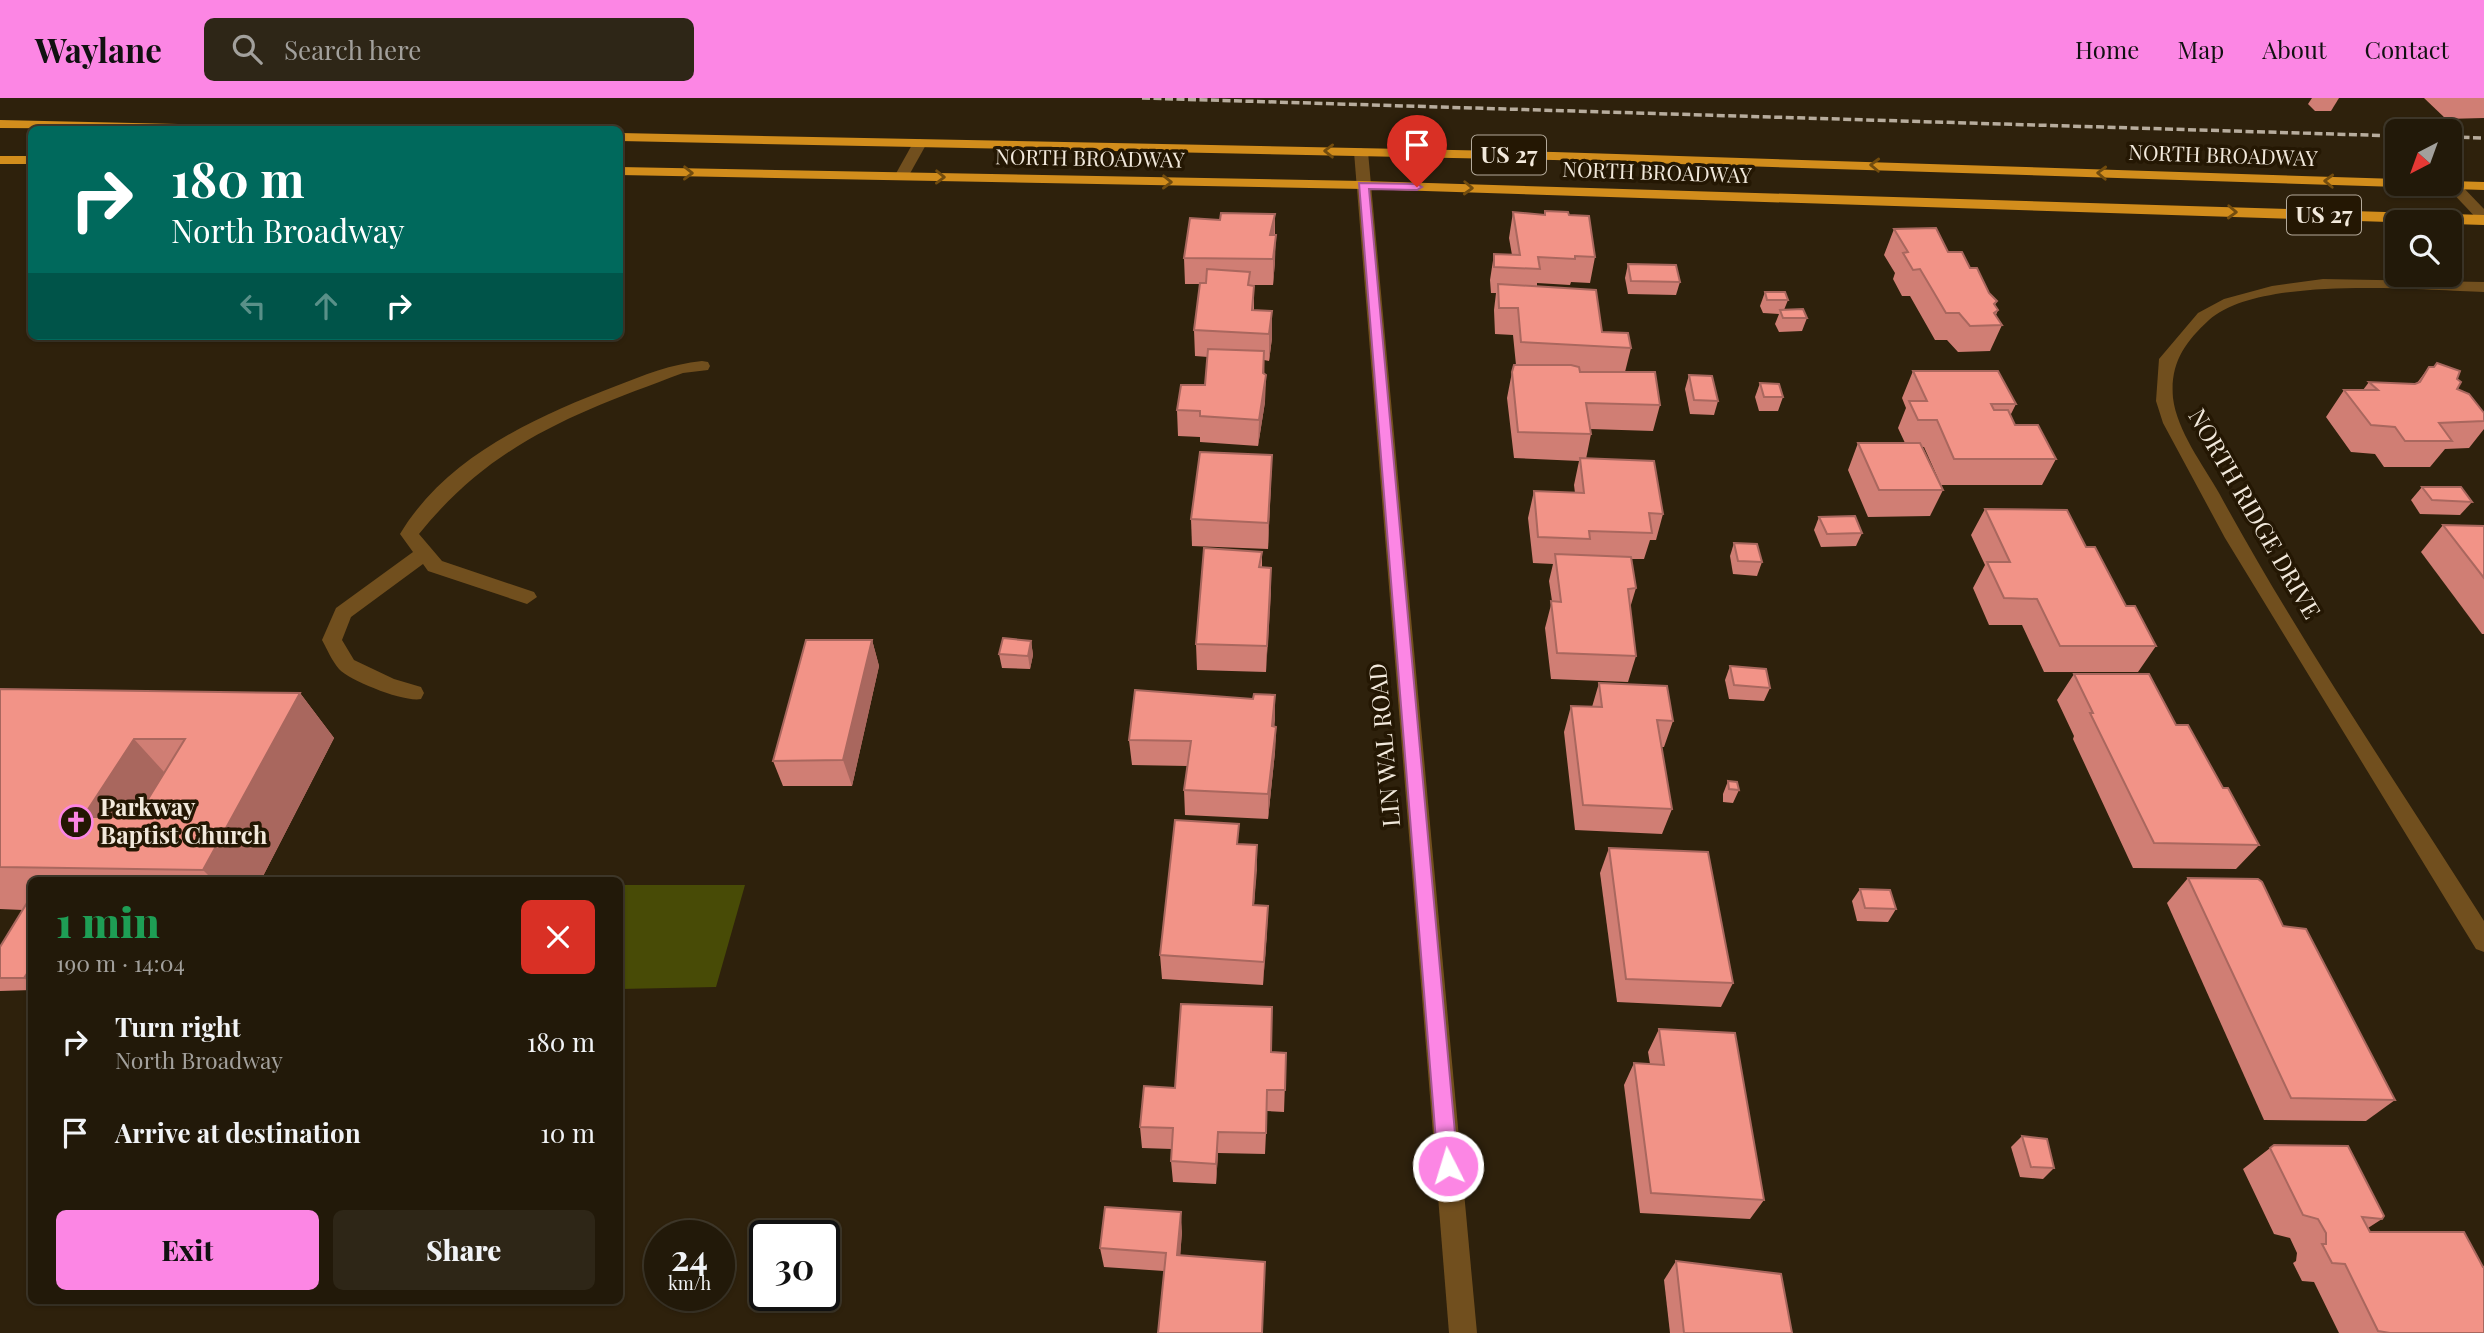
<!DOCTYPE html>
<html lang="en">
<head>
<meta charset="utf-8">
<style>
  :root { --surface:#221909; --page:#2e2617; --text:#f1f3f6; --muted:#a2a09c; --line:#3f382a; --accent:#fc86e4 }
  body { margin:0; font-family:"Playfair Display",serif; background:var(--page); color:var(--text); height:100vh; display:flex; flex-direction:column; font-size:26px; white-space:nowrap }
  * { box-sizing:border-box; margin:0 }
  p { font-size:23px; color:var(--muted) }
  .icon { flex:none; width:38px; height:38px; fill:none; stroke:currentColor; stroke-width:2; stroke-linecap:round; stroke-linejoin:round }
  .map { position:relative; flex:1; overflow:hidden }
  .details { position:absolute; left:28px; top:779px; width:595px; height:427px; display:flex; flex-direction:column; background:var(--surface); border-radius:10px; box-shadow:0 2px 5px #0004,0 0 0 2px var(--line) }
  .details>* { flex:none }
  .banner { position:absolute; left:28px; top:28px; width:595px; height:214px; border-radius:10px; box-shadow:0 2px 5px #0004,0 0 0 2px var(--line); background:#00695c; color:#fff; overflow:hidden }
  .needle { width:46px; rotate:221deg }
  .tools { position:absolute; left:2385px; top:21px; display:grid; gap:14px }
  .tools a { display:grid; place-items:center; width:77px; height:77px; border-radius:10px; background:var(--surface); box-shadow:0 2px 5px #0004,0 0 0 2px var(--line); font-size:35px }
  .speed { position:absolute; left:644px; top:1122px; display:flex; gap:14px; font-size:35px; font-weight:700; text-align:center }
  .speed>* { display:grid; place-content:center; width:91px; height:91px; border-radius:50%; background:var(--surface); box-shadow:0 2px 5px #0004,0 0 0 2px var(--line); line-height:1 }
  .speed small { font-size:18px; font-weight:400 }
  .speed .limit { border:4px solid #111; border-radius:10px; background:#fff; color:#111 }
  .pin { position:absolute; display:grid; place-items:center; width:60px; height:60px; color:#fff; margin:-72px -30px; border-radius:50% 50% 50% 0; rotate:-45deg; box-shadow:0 0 7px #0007 }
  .pin .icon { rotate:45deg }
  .me { position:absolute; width:77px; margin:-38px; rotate:355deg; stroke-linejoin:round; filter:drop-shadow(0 0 5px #0008) }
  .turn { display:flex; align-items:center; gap:24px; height:147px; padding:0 28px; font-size:32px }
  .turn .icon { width:91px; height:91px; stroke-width:2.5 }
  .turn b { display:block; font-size:49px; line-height:60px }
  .lanes { display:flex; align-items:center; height:66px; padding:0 28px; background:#0003; justify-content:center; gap:35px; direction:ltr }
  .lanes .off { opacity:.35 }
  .round { display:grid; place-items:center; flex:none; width:74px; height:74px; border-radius:10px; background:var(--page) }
  .head { display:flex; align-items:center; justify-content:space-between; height:119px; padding:0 28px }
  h1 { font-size:42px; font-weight:800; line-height:52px; color:#1e9e55 }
  .primary-button { display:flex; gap:14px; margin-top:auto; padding:14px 28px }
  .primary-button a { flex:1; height:80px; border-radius:10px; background:var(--accent); color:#111; font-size:28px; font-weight:800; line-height:80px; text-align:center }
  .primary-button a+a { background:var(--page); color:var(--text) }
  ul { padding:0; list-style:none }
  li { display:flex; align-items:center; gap:21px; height:91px; padding:0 28px }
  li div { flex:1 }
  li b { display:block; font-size:26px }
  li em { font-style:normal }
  header { display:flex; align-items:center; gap:42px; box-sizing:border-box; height:98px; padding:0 35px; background:var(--accent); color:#111 }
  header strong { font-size:33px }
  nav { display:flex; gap:38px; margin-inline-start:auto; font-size:24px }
  .search { width:490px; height:63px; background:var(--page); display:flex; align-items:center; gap:18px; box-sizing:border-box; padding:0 24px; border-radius:10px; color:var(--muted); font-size:26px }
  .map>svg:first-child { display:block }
  .green { fill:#484b06 }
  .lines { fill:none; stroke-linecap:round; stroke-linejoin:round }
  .lane { fill:#714f1e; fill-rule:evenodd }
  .street { fill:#714f1e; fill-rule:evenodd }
  .highway { fill:#d28d1c; fill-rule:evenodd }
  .rail { stroke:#b7ac9d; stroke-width:3.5; stroke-dasharray:8 3.5; stroke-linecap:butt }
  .wall { fill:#d07e74 }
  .shaded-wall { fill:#a9675e }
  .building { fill:#f29387; stroke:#a9675e; stroke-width:2; fill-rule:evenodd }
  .oneway { stroke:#724c0e }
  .route { fill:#fc86e4; stroke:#a45794; stroke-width:2 }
  .labels { text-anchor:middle; stroke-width:7; stroke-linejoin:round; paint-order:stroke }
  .far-street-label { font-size:21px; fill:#f2e9dc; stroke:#241703 }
  .shield { fill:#241703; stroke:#b4aa9b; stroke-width:2 }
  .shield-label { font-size:23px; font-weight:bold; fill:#f2e9dc }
  .street-label { font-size:24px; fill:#f2e9dc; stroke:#241703 }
  .poi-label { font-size:24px; font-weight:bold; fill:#f2e9dc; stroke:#241703; text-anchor:start }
</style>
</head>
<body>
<header>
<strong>Waylane</strong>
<div class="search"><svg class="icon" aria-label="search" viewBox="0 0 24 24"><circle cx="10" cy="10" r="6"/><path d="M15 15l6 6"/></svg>Search here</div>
<nav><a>Home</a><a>Map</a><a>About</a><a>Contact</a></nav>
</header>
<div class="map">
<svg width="2484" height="1235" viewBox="0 0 2484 1235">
  <rect width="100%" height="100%" fill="#2e210c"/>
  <polygon class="green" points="620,787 745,787 716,889 620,891"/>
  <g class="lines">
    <g class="lane">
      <polygon points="920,41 927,45 908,79 906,82 896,82 894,79 913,45"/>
      <path d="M702,263L708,264L710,268L708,272L683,275C576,315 493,344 419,436L442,463L534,494L537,499L527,506L428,473L423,466L351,519L342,542L354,562L394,581L421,589L424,595L421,601C406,605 350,583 339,571C332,563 327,551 322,542L336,510L413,454L400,436C446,359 535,319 616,288C644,277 671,266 702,263Z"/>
    </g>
    <g class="street">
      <polygon points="1361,50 1368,54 1477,1235 1449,1235 1354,54"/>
      <polygon points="2453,83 2458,84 2484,111 2484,125 2479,123 2448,90 2447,86"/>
      <path d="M2323,181L2484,184V194C2417,192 2260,177 2209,222C2184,245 2170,266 2173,300C2177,333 2203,367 2219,395C2299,542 2395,682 2484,823V854L2476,851L2225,440L2163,325L2156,303L2159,261L2198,215L2224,201L2272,188Z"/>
    </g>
    <g class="highway">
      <polygon points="0,22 269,28 276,32 0,30"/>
      <polygon points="620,35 1554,54 2398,81 2398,86 2405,86 2398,89 1554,62 620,43"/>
      <rect x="0" y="58" width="32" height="8"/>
      <polygon points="620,69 1363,83 2484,117 2484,127 1363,91 620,77"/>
      <polygon points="2450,83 2484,84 2484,92 2420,90 2413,86 2450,86"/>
    </g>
    <g class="rail">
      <polyline points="1142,0 2398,38"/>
      <polyline points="2450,39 2484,40"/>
    </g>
  </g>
  <g class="wall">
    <polygon points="2312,0 2339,0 2331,13 2315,13 2308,6"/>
    <polygon points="2424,0 2484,0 2484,20 2446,21"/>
    <polygon points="1545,113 1569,117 1595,159 1590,185 1571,184 1570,187 1537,185 1537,188 1602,234 1631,250 1625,274 1660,307 1653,333 1590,331 1591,336 1586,361 1663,416 1656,442 1650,442 1644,461 1631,461 1636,490 1630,510 1636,558 1628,584 1551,581 1545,530 1552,503 1549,483 1553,466 1533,465 1528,420 1534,393 1575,395 1574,387 1579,363 1514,360 1507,300 1512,274 1516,267 1513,237 1495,236 1494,212 1496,195 1491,195 1490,182 1494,156 1512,157 1509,140 1513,114 1545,117"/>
    <polygon points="1275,116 1275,163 1273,187 1250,187 1254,188 1254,212 1272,240 1269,263 1264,262 1264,276 1266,277 1265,304 1258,348 1200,344 1200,339 1178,338 1177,312 1205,287 1208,259 1195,258 1194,232 1200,186 1185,186 1184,160 1220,122"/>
    <polygon points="1894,131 1948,154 1970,170 1989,195 1997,203 1995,207 1998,212 1996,217 2002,227 1990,253 1958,254 1947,242 1935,242 1910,198 1902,198 1893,181 1895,175 1884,157"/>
    <polygon points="1628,166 1680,184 1676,197 1628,196 1625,180"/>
    <polygon points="1765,194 1788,202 1784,212 1807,220 1802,233 1779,234 1775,226 1779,216 1763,215 1760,208"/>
    <polygon points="2429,269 2457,281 2457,291 2484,315 2484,331 2469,350 2445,351 2430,369 2384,369 2375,356 2351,354 2326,319 2344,292 2363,292 2369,284 2415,286 2417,285"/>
    <polygon points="1913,273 2016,306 2010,318 2015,327 2056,361 2042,387 1941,387 1924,349 1922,349 1943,392 1930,418 1868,419 1848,372 1858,345 1905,345 1898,330 1906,310 1902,300"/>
    <polygon points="1689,277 1718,303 1714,317 1690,316 1685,291"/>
    <polygon points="1760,285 1783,299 1778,313 1759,313 1755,299"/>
    <polygon points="1272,357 1268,451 1192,448 1191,421"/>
    <polygon points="2422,389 2472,404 2460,417 2420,416 2411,402"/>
    <polygon points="1985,411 2086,449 2126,508 2156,548 2138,574 2044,574 2022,527 1989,527 1973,490 1985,467 1971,437"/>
    <polygon points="1819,419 1862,435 1856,448 1821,449 1814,432"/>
    <polygon points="2443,427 2484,428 2484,536 2482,536 2421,454"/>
    <polygon points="1734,445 1762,464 1757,478 1733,476 1730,458"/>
    <polygon points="1262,454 1262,470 1271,470 1266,574 1197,572 1196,546"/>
    <polygon points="872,542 879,568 852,688 783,688 773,663"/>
    <polygon points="1031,543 1033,557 1030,571 1002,570 999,556"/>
    <polygon points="1730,568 1770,590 1764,603 1729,601 1725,582"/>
    <polygon points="2074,576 2176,627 2223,690 2259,747 2236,771 2133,770 2073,641 2074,638 2057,602"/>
    <polygon points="1599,585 1673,623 1664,649 1661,649 1672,711 1662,736 1575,732 1564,634 1571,608 1592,609"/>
    <polygon points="0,591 300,595 334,640 261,782 32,782 32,892 0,893 0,849 23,812 0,811"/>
    <polygon points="1276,629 1275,654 1268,721 1185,717 1184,692 1187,668 1132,667 1129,642"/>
    <polygon points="1728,683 1739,692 1733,705 1723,704 1723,696"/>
    <polygon points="1239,746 1257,747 1254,807 1267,832 1263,887 1162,881 1160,857"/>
    <polygon points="1609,750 1733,885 1721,909 1617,904 1600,775"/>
    <polygon points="2188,780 2283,828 2395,1002 2366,1023 2264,1022 2167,805"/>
    <polygon points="1860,791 1896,811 1888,824 1857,823 1852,803"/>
    <polygon points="1659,931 1764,1102 1750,1121 1640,1115 1624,987 1634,965 1650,966 1648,954"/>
    <polygon points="1271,954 1286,955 1284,1014 1267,1013 1265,1056 1218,1055 1216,1086 1173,1084 1171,1063 1172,1051 1142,1050 1140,1029 1175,990"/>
    <polygon points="2022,1038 2054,1070 2043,1081 2020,1079 2011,1049"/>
    <polygon points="2274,1047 2382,1121 2368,1130 2370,1134 2484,1235 2339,1235 2314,1184 2302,1183 2293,1165 2296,1163 2297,1155 2290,1140 2274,1136 2243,1071"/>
    <polygon points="1182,1133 1180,1158 1164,1173 1104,1169 1100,1150"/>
    <polygon points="1676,1163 1792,1235 1670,1235 1664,1182"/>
  </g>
  <g class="shaded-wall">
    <polygon points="1275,116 1274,142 1270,163 1270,137"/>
    <polygon points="1276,137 1275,163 1273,187 1273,161"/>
    <polygon points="1272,213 1272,240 1269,263 1269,236"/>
    <polygon points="1264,253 1265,304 1258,348 1259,322"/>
    <polygon points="1272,357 1271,384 1268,451 1268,425"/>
    <polygon points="1271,470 1271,496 1266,574 1267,548"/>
    <polygon points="872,542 879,568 852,688 843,662"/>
    <polygon points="1031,543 1033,557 1030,571 1028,558"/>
    <polygon points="300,595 334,640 261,782 213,782 203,772"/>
    <polygon points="1275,597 1275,623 1272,654 1272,628"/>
    <polygon points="1276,629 1275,654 1268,721 1268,696"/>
    <polygon points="134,641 175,686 128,763 83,719"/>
    <polygon points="1257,747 1257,772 1252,831 1253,807"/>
    <polygon points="1268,808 1267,832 1263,887 1264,864"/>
    <polygon points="32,868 32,886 24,880"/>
    <polygon points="1218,1034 1218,1055 1216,1086 1216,1066"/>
    <polygon points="1181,1114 1182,1133 1179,1176 1177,1157"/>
  </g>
  <g class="building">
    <polygon points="1545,113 1568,114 1569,117 1589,118 1595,159 1575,158 1575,161 1538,159 1540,171 1494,169 1494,156 1520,157 1513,114 1545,117"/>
    <polygon points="1221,115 1275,116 1270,137 1276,137 1273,161 1184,160 1190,120 1220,122"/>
    <polygon points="1936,130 1948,154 1962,154 1970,170 1977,170 1989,195 1997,203 1994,206 1998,212 1994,215 2002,227 1970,228 1959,215 1946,215 1920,171 1913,172 1903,155 1908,154 1894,131"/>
    <polygon points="1628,166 1676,167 1680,184 1631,183"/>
    <polygon points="1207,171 1250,174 1248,187 1254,188 1252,212 1272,213 1269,236 1194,232 1200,185 1206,185"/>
    <polygon points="1498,186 1596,192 1602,234 1628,235 1631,250 1521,244 1518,210 1499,210"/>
    <polygon points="1765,194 1785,194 1788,202 1767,202"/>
    <polygon points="1803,211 1807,220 1783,220 1780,212"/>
    <polygon points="1208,251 1264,253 1263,275 1266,277 1259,322 1200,318 1200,313 1177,312 1181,287 1205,287"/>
    <polygon points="2437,265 2460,273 2457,281 2461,284 2457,291 2469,296 2484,315 2484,323 2439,325 2452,343 2405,343 2395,329 2371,327 2344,292 2378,292 2369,284 2415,286 2420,284 2429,269 2434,269"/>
    <polygon points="1514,267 1571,267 1579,269 1580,274 1655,274 1660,307 1586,305 1591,336 1518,334 1512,274"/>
    <polygon points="1913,273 1998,273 2016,306 1991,306 1994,312 2008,312 2015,327 2038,327 2056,361 1954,361 1937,322 1918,322 1909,303 1927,303"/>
    <polygon points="1689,277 1712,278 1718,303 1694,302"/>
    <polygon points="1760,285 1779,286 1783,299 1764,299"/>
    <polygon points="1858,345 1920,345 1943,392 1879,392"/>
    <polygon points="1200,354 1272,357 1268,425 1191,421"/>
    <polygon points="1580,360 1654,363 1663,416 1649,415 1652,435 1589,433 1590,441 1538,439 1534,393 1584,395"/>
    <polygon points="2422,389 2461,389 2472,404 2432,402"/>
    <polygon points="1985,411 2067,412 2086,449 2095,449 2126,508 2135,508 2156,548 2060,548 2037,501 2004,500 1987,464 2010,464"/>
    <polygon points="1855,418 1862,435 1827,436 1819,419"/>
    <polygon points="2443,427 2484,428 2484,480"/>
    <polygon points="1734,445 1757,446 1762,464 1738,463"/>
    <polygon points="1204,450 1262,454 1259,469 1271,470 1267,548 1196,546"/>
    <polygon points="1555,456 1631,459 1636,490 1628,491 1636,558 1557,555 1551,503 1561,504"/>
    <polygon points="1003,540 1031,543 1028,558 999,556"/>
    <polygon points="806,542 872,542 843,662 773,663"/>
    <polygon points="1730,568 1766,571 1770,590 1734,587"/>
    <polygon points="2074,576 2149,576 2176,627 2188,627 2223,690 2228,690 2259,747 2154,745 2090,615 2093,615"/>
    <polygon points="1599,585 1667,588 1673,623 1657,622 1672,711 1583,707 1571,608 1602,609"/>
    <path d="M0,591L300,595L203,772L0,769ZM134,641H185L137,719H83Z"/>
    <polygon points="1135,592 1253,601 1254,596 1275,597 1272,628 1276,629 1268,696 1184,692 1191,643 1129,642"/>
    <polygon points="1728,683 1737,684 1739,692 1729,691"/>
    <polygon points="1175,722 1239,726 1237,746 1257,747 1253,807 1268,808 1264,864 1160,857"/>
    <polygon points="1609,750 1708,754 1733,885 1626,881"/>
    <polygon points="2188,780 2258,781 2262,784 2283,828 2306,831 2395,1002 2291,1000"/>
    <polygon points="1860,791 1890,792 1896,811 1865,810"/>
    <polygon points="30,800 32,800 32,868 24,880 0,880 0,849"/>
    <polygon points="1181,906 1272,909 1271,954 1286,955 1285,992 1267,992 1266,1035 1218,1034 1216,1066 1171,1063 1173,1030 1140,1029 1144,988 1175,990"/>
    <polygon points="1659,931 1735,935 1764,1102 1651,1095 1634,965 1664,967"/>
    <polygon points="2022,1038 2047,1041 2054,1070 2031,1069"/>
    <polygon points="2274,1047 2348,1048 2384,1118 2382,1121 2362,1119 2370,1134 2464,1134 2483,1169 2484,1169 2484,1235 2390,1235 2378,1233 2345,1166 2332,1165 2322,1146 2326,1146 2326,1135 2318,1121 2303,1117 2270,1050"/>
    <polygon points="1105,1109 1181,1114 1177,1157 1265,1164 1262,1235 1158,1235 1166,1155 1100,1150"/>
    <polygon points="1676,1163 1781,1176 1792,1235 1684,1235"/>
  </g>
  <defs><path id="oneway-chevron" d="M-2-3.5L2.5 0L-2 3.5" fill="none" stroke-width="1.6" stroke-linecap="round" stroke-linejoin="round" transform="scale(1.75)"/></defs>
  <g class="oneway">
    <use href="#oneway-chevron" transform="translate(1329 53) rotate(-179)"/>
    <use href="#oneway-chevron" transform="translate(1875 67) rotate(-178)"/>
    <use href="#oneway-chevron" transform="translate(688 75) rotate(1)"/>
    <use href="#oneway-chevron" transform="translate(2102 75) rotate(-178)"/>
    <use href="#oneway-chevron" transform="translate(940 79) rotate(1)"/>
    <use href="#oneway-chevron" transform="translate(2329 83) rotate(-178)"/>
    <use href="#oneway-chevron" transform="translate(1167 84) rotate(1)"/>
    <use href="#oneway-chevron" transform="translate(1468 90) rotate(2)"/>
    <use href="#oneway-chevron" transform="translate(2232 114) rotate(2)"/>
  </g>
  <polygon class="route" points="1359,85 1417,86 1422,89 1417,92 1369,91 1458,1068 1455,1075 1448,1078 1441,1075 1438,1068"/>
  <defs>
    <symbol id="church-ring" viewBox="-11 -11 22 22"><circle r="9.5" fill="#241703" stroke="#fc86e4" stroke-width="1.5"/><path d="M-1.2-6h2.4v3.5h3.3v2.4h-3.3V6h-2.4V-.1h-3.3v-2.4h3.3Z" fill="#fc86e4"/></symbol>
  </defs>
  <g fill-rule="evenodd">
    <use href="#church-ring" x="57" y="705" width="38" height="38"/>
  </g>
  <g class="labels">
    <g class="far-street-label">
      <text transform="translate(2223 58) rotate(2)" y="7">NORTH BROADWAY</text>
      <text transform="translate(1090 61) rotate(1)" y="7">NORTH BROADWAY</text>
      <text transform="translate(1657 75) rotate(2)" y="7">NORTH BROADWAY</text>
    </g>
    <g class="shield">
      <rect x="1472" y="37.5" width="74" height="39" rx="5"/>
      <rect x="2287" y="97.5" width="74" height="39" rx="5"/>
    </g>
    <g class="shield-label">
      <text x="1509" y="65">US 27</text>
      <text x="2324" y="125">US 27</text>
    </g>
    <g class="street-label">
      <text transform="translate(2254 416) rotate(60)" y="8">NORTH RIDGE DRIVE</text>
      <text transform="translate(1385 647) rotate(-95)" y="8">LIN WAL ROAD</text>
    </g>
    <g class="poi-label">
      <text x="100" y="718">Parkway<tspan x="100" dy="28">Baptist Church</tspan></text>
    </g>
  </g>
</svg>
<div class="tools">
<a><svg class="needle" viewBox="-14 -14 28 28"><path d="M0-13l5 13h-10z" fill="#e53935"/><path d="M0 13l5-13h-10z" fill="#a2a09c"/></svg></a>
<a><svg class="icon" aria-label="search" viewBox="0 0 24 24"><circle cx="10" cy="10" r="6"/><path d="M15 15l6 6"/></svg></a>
</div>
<div class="speed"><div>24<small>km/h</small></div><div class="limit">30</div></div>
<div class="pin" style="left:1417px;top:89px;background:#d93025"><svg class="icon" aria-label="arrive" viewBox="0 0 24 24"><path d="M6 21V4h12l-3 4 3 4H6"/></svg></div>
<svg class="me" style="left:1448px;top:1068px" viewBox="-20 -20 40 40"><circle r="17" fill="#fc86e4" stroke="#fff" stroke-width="3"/><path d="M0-11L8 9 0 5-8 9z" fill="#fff"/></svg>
<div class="banner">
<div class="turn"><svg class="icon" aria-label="right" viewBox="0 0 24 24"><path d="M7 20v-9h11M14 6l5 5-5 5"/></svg><div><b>180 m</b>North Broadway</div></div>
<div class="lanes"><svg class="icon off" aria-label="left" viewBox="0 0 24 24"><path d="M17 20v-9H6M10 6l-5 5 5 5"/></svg><svg class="icon off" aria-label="ahead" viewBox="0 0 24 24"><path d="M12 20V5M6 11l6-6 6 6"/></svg><svg class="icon" aria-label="right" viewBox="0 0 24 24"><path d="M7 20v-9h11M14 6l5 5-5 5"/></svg></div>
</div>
<section class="details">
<div class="head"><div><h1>1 min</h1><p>190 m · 14:04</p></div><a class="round" style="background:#d93025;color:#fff"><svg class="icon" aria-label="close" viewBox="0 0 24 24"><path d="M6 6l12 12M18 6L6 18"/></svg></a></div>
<ul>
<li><svg class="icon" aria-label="right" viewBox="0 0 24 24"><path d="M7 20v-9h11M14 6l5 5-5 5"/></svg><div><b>Turn right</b><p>North Broadway</p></div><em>180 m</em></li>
<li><svg class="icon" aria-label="arrive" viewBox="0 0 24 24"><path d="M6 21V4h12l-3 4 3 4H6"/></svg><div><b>Arrive at destination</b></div><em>10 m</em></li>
</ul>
<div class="primary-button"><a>Exit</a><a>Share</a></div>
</section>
</div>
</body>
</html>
